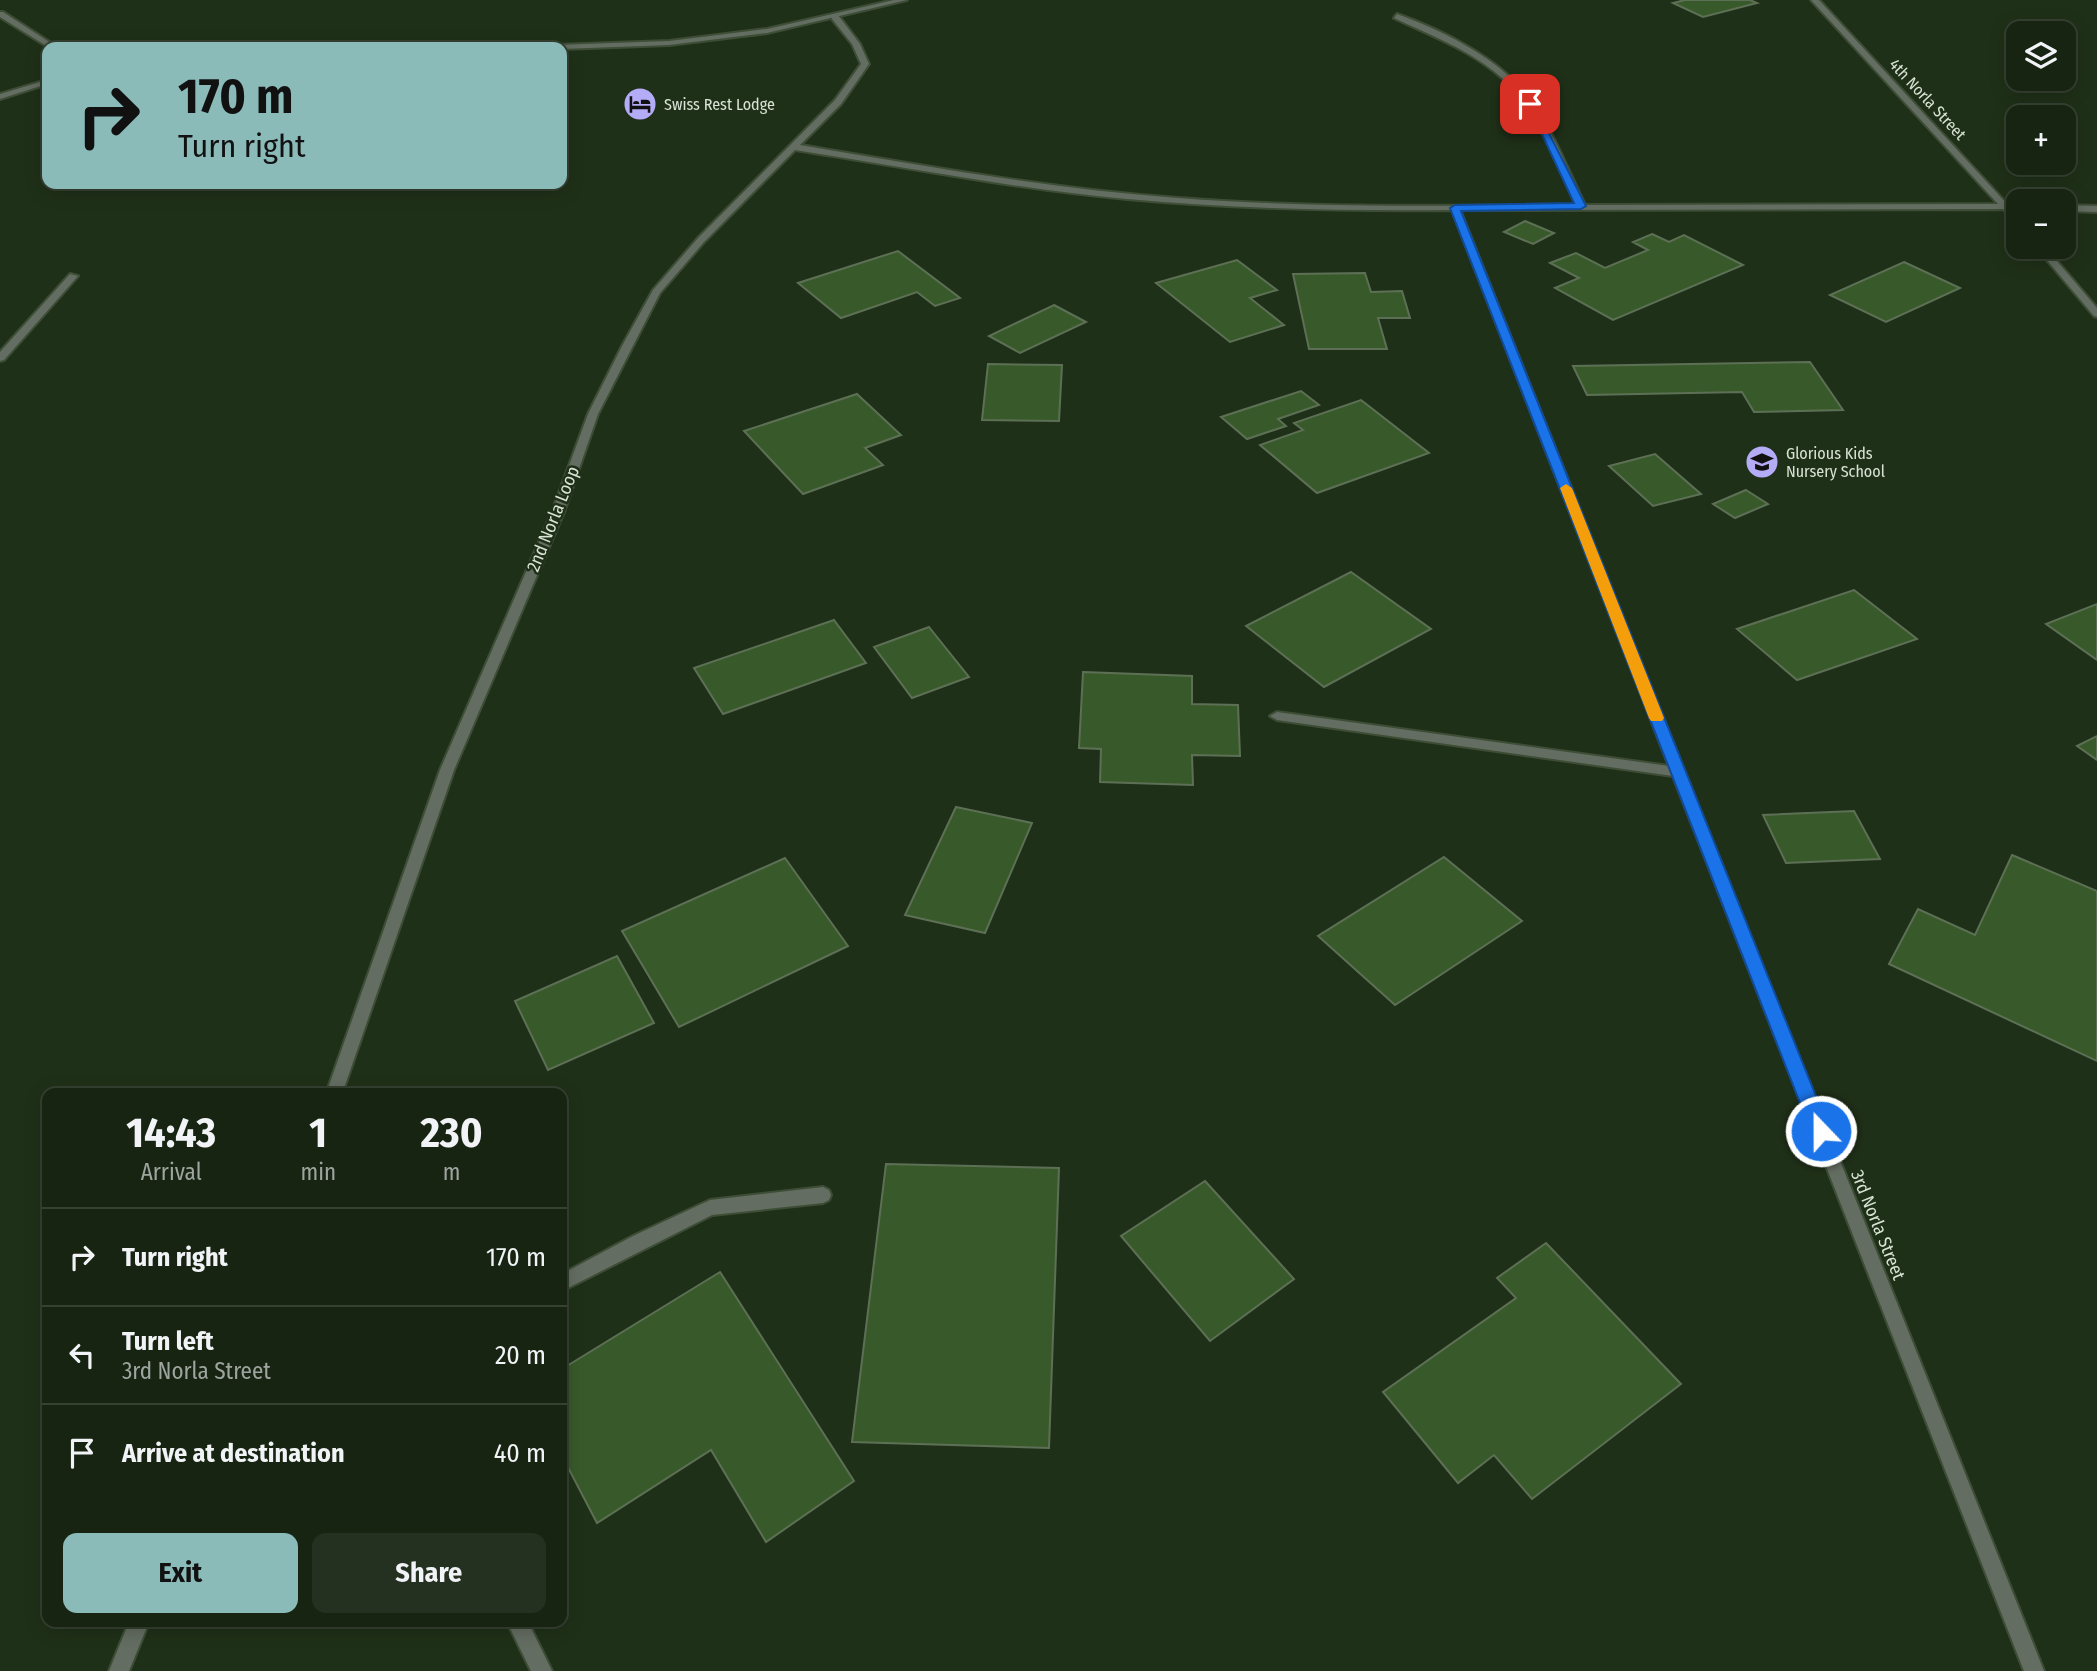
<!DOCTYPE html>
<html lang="en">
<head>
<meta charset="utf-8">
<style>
  :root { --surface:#172412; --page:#243020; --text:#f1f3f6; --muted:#9ea49f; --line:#364132; --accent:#8bbbb9 }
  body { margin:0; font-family:"Fira Sans Condensed",sans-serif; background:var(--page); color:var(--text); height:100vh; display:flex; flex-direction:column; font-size:26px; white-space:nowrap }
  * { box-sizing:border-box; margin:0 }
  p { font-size:23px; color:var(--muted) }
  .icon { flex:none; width:38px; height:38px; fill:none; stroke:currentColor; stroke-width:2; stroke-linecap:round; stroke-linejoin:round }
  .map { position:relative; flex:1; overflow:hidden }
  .details { position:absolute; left:42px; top:1088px; width:525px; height:539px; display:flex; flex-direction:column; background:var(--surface); border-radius:14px; box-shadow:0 4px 18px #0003,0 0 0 2px var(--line) }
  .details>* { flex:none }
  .hud { position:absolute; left:42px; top:42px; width:525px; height:147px; border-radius:14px; box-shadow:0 4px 18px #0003,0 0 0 2px var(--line); background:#8bbbb9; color:#111; overflow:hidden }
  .fabs { position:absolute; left:2006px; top:21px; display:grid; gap:14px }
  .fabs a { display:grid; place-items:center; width:70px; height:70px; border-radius:14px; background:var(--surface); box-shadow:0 4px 18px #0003,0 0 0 2px var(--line); font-size:35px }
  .pin { position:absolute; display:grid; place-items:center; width:60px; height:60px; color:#fff; margin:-30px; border-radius:14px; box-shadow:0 4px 10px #0006 }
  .me { position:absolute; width:77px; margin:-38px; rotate:338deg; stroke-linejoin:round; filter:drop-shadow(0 0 5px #0008) }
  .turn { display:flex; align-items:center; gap:24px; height:147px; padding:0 21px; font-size:32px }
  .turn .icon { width:91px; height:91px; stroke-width:2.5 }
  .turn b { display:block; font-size:49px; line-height:60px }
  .eta { display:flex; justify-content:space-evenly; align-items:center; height:119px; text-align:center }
  .eta b { font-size:42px; font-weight:700; line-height:49px }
  .primary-button { display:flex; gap:14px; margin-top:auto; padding:14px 21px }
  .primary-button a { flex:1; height:80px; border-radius:14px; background:var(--accent); color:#111; font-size:28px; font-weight:700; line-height:80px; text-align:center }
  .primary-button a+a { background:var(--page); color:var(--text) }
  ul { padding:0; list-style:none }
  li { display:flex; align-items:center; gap:21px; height:98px; padding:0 21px; border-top:2px solid var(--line) }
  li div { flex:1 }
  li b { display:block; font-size:26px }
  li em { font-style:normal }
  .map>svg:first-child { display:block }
  .building { fill:#385a2a; stroke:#5d7055; stroke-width:2 }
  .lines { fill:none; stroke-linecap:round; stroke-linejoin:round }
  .minor-casing { stroke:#3d4d36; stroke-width:4 }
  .tertiary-casing { stroke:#3d4d36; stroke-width:4 }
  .minor { fill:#646d61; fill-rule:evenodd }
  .tertiary { fill:#646d61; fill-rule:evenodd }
  .route { fill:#1a73e8; stroke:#114b97; stroke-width:2 }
  .slow { fill:#f59e0b }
  .labels { text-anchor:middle; stroke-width:5; stroke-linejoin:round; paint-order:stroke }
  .far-street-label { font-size:16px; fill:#d8e3d4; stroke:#1f3018 }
  .far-poi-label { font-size:16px; fill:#d8e3d4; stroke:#1f3018; text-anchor:start }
  .street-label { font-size:18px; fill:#d8e3d4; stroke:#1f3018 }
</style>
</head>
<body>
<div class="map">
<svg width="2097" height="1671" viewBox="0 0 2097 1671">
  <rect width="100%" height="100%" fill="#1f3018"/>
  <g class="building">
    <polygon points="1685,0 1750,0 1757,3 1703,17 1673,3"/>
    <polygon points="1525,221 1554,233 1533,244 1504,232"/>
    <polygon points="1652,234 1669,242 1684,235 1743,265 1613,320 1555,288 1579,278 1550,263 1576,253 1605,268 1648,250 1633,242"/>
    <polygon points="898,251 960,298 935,306 917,292 841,318 798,283"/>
    <polygon points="1237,260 1277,290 1250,298 1284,325 1230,342 1156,283"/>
    <polygon points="1904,262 1960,288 1886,322 1830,295"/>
    <polygon points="1365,273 1371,292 1402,291 1410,318 1378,318 1387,349 1309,349 1293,274"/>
    <polygon points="1054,305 1086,322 1020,353 989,336"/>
    <polygon points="1810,362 1843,410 1754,412 1742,392 1587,395 1573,366"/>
    <polygon points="988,364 1062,365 1059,421 982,420"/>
    <polygon points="1301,391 1319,405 1278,419 1286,426 1247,439 1221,417"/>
    <polygon points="857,394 901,435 865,448 883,465 803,494 744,431"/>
    <polygon points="1361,400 1429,453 1317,493 1260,445 1303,430 1294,423"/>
    <polygon points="1655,454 1701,494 1653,506 1609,466"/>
    <polygon points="1746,490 1768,504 1735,518 1713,504"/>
    <polygon points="1351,572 1431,629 1324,687 1246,626"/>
    <polygon points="1854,590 1917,639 1797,680 1737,629"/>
    <polygon points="2097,604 2097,660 2046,624"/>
    <polygon points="834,620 866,663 723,714 694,668"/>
    <polygon points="929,627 969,677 912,698 874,647"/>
    <polygon points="1083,672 1192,676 1192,704 1238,705 1240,756 1192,755 1193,785 1100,782 1101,749 1079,748"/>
    <polygon points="2097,736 2097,760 2077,746"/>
    <polygon points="956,807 1032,823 985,933 905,915"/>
    <polygon points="1854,811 1880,859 1786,863 1763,815"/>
    <polygon points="2012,855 2097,891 2097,1061 1889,964 1918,909 1975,935"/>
    <polygon points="1444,857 1522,921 1395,1005 1318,936"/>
    <polygon points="785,858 848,946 679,1027 622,931"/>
    <polygon points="617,956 654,1023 548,1070 515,1001"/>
    <polygon points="886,1164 1059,1168 1049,1448 852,1442"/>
    <polygon points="1205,1181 1294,1279 1210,1341 1121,1236"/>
    <polygon points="1546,1243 1681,1384 1532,1499 1494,1455 1458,1483 1383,1392 1516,1298 1497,1278"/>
    <polygon points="720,1272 854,1481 766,1542 711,1450 597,1523 562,1456 562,1369"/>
  </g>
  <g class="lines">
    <defs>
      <g id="minor">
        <path d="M1811,0H1819L2007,204H2018V210H2012L2018,215V224L2003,209L1460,210L2044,1671H2024L1673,776L1277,720L1270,716L1277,712L1669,766L1452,210C1343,211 1235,209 1127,199C1016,189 906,167 795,150L704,242L660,293L598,414L564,512L454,770L342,1094H326L440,770L552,512L588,414L622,346L653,290L698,238L835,100L861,64L852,44L832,19V15H838L860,44L869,64L841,104L800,145C925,166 1051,189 1178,198C1310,208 1444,206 1576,205C1554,158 1536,105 1495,72C1465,48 1428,34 1394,18L1397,14C1439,29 1495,56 1524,92C1551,125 1566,166 1585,205L1998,204Z"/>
        <polygon points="0,12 3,12 57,47 48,47 0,17"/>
        <polygon points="2063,205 2097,206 2097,212 2063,211"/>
        <polygon points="2036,247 2045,247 2097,308 2097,317 2094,316"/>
        <polygon points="70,274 78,276 4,360 0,361 0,352"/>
        <polygon points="823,1187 829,1190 831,1195 829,1200 823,1203 712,1215 562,1291 562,1274 633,1236 710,1200"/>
        <polygon points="129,1622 149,1622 129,1671 109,1671"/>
        <polygon points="507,1622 528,1622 552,1671 531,1671"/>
      </g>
      <g id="tertiary">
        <polygon points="894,0 907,0 767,33 669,45 562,49 562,47 553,47 557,45 669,41 767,29"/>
        <polygon points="47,80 47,84 0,99 0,94"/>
      </g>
    </defs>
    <use href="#minor" class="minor-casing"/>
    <use href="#tertiary" class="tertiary-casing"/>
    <use href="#minor" class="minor"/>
    <use href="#tertiary" class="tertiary"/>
  </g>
  <polygon class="route" points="1527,102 1534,104 1586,206 1581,209 1461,211 1830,1131 1827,1137 1821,1139 1814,1137 1811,1131 1450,208 1455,205 1574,203"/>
  <polygon class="slow" points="1566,484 1572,488 1664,718 1662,721 1651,721 1649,718 1560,488"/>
  <defs>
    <symbol id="hotel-disc" viewBox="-11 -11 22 22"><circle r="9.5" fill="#b5acf8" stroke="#1f3018"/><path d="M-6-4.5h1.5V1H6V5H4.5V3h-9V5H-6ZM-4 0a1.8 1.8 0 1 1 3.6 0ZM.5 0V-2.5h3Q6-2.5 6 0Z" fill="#111"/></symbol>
    <symbol id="school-disc" viewBox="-11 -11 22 22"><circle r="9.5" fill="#b5acf8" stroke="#1f3018"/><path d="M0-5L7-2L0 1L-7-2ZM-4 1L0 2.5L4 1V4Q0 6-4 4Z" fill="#111"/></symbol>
  </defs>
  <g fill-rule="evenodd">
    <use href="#hotel-disc" x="621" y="85" width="38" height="38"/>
    <use href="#school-disc" x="1743" y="443" width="38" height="38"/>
  </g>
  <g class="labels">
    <g class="far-street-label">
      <text transform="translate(1928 99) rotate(47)" y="6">4th Norla Street</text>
    </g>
    <g class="far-poi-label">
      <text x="664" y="110">Swiss Rest Lodge</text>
      <text x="1786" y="459">Glorious Kids<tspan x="1786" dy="18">Nursery School</tspan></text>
    </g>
    <g class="street-label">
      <text transform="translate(553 519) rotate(-68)" y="6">2nd Norla Loop</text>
      <text transform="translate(1878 1225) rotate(68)" y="6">3rd Norla Street</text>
    </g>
  </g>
</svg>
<div class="fabs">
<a><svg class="icon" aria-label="layers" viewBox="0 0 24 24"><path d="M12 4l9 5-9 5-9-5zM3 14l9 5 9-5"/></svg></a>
<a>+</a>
<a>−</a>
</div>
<div class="pin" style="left:1530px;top:104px;background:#d93025"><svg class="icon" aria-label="arrive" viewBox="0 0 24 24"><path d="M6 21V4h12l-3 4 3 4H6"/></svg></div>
<svg class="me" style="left:1821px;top:1131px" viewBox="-20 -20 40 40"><circle r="17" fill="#1a73e8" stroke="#fff" stroke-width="3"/><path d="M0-11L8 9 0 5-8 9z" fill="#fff"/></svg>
<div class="hud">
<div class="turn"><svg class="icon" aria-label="right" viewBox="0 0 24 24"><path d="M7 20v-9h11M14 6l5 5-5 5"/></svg><div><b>170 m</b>Turn right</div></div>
</div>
<section class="details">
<div class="eta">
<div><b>14:43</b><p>Arrival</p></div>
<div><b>1</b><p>min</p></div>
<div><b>230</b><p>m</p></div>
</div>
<ul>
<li><svg class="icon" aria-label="right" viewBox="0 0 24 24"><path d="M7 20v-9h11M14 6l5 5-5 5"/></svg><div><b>Turn right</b></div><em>170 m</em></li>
<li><svg class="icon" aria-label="left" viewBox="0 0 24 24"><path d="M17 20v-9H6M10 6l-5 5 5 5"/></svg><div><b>Turn left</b><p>3rd Norla Street</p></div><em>20 m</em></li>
<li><svg class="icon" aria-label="arrive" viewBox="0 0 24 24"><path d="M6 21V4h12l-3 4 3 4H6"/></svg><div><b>Arrive at destination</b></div><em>40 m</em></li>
</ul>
<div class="primary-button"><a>Exit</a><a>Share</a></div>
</section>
</div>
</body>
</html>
